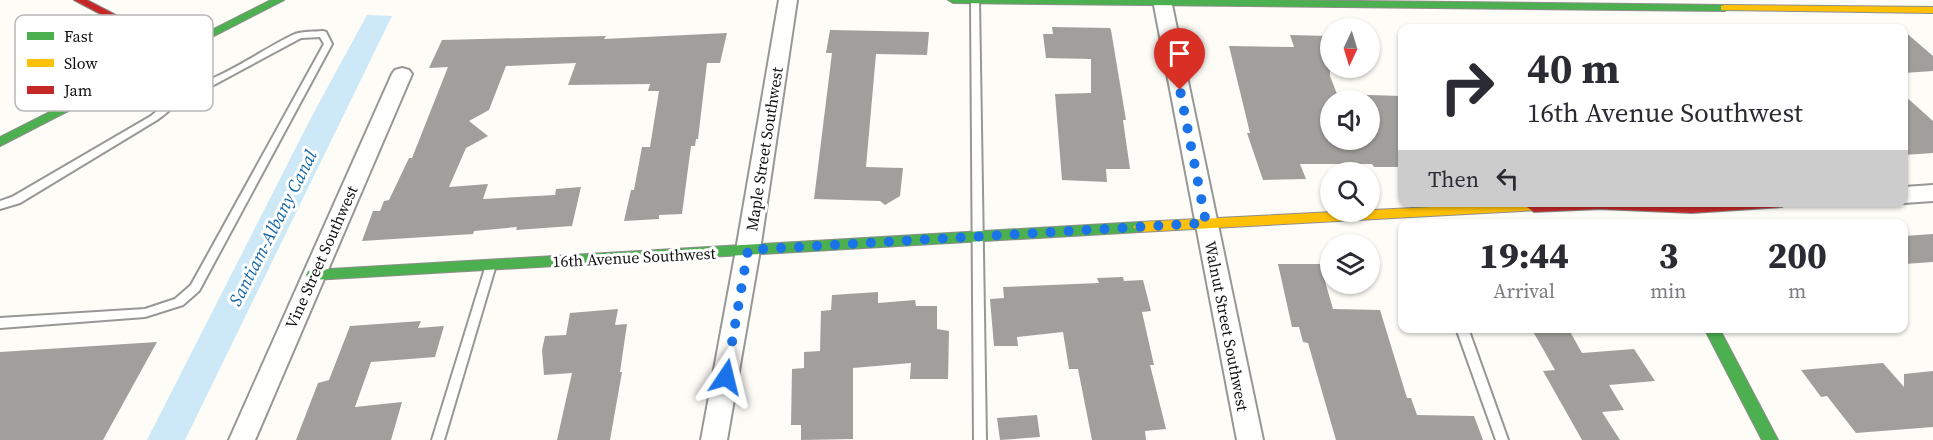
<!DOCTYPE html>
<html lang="en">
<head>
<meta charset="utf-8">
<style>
  :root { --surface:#fff; --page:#f2f2f3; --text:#2b2b33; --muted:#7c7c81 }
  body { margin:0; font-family:"Source Serif 4",serif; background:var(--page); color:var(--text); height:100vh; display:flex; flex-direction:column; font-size:22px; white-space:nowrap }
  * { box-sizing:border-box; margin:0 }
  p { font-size:20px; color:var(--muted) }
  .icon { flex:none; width:33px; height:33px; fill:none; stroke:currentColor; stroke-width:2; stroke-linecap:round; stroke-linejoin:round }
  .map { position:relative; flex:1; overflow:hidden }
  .sheet { position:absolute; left:1398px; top:219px; width:510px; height:114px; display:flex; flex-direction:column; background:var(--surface); border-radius:12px; box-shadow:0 2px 4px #0004 }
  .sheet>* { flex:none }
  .guide { position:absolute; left:1398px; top:24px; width:510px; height:183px; border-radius:12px; box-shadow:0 2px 4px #0004; background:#fff; color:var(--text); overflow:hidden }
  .needle { width:39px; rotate:184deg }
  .controls { position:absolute; left:1320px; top:18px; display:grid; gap:12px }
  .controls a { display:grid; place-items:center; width:60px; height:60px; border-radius:50%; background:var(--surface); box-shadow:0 2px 4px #0004; font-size:30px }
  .pin { position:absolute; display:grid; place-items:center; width:51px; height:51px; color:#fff; margin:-62px -26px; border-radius:50% 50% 50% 0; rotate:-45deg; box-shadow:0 0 6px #0007 }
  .pin .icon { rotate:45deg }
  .me { position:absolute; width:66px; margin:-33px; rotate:10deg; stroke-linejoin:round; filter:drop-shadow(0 0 4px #0008) }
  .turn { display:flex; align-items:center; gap:21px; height:126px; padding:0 30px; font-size:27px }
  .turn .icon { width:78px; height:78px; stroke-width:2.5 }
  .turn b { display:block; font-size:42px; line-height:51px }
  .then { display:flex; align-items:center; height:57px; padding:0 30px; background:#0003; gap:12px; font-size:22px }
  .eta { display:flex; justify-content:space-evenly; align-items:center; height:102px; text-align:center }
  .eta b { font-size:36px; font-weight:800; line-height:42px }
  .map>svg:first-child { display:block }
  .water { fill:#cde8f7 }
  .building { fill:#a19f9c; fill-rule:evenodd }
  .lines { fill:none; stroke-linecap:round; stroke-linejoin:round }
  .lane-casing { stroke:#979795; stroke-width:4 }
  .street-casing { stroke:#979795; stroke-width:4 }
  .fast-casing { stroke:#8e8d8b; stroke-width:2 }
  .slow-casing { stroke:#8e8d8b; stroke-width:2 }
  .jam-casing { stroke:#8e8d8b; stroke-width:2 }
  .lane { fill:#fffffe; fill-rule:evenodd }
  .street { fill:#fffffe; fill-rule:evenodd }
  .fast { fill:#4caf50; fill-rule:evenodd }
  .slow { fill:#ffc107; fill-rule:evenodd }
  .jam { fill:#c62828; fill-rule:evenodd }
  .route { stroke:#1a73e8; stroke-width:10; stroke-dasharray:0 18 }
  .labels { text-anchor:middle; stroke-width:6; stroke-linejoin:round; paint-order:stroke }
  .street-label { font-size:16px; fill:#111; stroke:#fff }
  .water-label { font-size:18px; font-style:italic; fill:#1768a6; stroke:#fff }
  .key { fill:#fff; stroke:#b8b8b8; stroke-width:1.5 }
  .key-label { font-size:16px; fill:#111 }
</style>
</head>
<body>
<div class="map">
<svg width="1933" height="440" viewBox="0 0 1933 440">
  <rect width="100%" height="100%" fill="#fdfcf7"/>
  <polygon class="water" points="367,15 392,16 185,440 147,440 313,114"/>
  <g class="building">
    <polygon points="1052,27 1110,28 1111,30 1126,120 1123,120 1130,169 1106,169 1107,182 1062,180 1055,94 1091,93 1091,59 1046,58 1043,34 1053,34"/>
    <polygon points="830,30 929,32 927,55 876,54 866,167 903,168 900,196 885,205 880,201 814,199 832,53 826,53"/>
    <polygon points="1904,31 1933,56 1933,71 1904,73"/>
    <polygon points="727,33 720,63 707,63 698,139 696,139 695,146 691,146 682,214 659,215 659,219 624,221 631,190 634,190 642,147 650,147 659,91 648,91 650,84 568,85 576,63 506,66 489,110 469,121 488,136 466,148 449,187 488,184 483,199 555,195 556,189 581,187 572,226 516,230 517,227 474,231 473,234 362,241 373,211 380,211 384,201 389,200 409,158 412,158 448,67 429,68 442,40 606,36 604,39"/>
    <path d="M1290,35L1330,36V76L1337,94L1402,96V167H1374L1372,164H1300L1306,179L1263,180L1247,133H1250L1229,46L1294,47ZM1330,100H1370V140H1330Z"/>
    <polygon points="1904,95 1933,121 1933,153 1904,155"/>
    <polygon points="1933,234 1933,262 1904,264 1904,236"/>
    <polygon points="1278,264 1320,264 1333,309 1380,310 1407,398 1411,398 1417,415 1474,416 1483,440 1336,440 1308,343 1303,342 1299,327 1292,327"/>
    <polygon points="1123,277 1124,281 1143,280 1151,311 1142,312 1154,365 1150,365 1166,429 1145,431 1146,440 1092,440 1078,369 1069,369 1063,332 1017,337 1018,346 994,346 990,299 1004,298 1003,287 1099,283 1097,278"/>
    <polygon points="878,292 878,303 915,300 916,306 937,306 937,329 949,331 948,379 910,379 911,363 853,368 853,439 801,440 801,425 791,425 792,369 804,368 804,352 820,351 821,311 831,310 832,295"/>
    <polygon points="618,309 615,325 627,324 620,372 622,372 610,440 557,440 572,373 544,375 542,350 545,336 566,335 570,313"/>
    <polygon points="421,321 418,328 444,326 435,357 371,362 355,407 402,402 391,440 296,440 318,383 329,380 350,326"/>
    <polygon points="1531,328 1568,328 1582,353 1634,349 1655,381 1609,385 1624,410 1602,412 1620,440 1582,440 1543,371 1555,370"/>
    <polygon points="157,342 103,440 0,440 0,352"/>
    <polygon points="1883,363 1904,387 1904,374 1933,371 1933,427 1856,433 1827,396 1821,397 1801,370"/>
    <polygon points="1037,415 1040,437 1000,440 997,418"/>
  </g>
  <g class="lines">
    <defs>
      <g id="lane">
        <polygon points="971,0 979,0 986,440 974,440"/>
        <path d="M323,31L326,32L332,44L199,291L183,305L145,317L0,328V318L145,309L175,299L191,285L324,44L320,37L301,38L210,87L178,94C176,106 167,113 157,120L20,203L0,209V201L12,197L151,116L164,105L169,96L168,92L122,87L117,84L119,82L170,86C199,97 266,46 295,34C304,31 314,32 323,31Z"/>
        <polygon points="491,261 495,262 496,265 444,440 432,440 486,265 487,262"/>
        <polygon points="1456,328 1468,328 1508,440 1496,440"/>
      </g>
      <g id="street">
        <polygon points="779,0 797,0 760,250 727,440 701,440 736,250"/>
        <polygon points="1153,0 1171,0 1263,440 1237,440"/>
        <polygon points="402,68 409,70 412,74 255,440 229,440 392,74 395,70"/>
        <polygon points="1933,185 1933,201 1904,203 1903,202 1904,187"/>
      </g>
      <g id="fast">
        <polygon points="271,0 284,0 0,146 0,137"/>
        <polygon points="948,0 1267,0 1725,5 1730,8 1725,11 953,3"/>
        <polygon points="1140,222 1147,227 1140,232 313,280 308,279 306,275 308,271 313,270"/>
        <polygon points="1704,328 1719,328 1778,440 1762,440"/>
      </g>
      <g id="slow">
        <polygon points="1725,5 1933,7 1933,13 1721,10 1721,6"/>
        <polygon points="1529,202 1539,204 1541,207 1539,210 1140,232 1133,227 1140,222"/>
      </g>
      <g id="jam">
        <polygon points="74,0 87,0 137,26 120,86 112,86 110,83 125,27"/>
        <polygon points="1533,202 1788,202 1782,207 1692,213 1600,209 1534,212 1527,207"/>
      </g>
    </defs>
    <use href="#lane" class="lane-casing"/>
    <use href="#street" class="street-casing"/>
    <use href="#fast" class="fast-casing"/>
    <use href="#slow" class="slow-casing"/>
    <use href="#jam" class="jam-casing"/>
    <use href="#lane" class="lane"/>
    <use href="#street" class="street"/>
    <use href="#fast" class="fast"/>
    <use href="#slow" class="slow"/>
    <use href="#jam" class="jam"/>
  </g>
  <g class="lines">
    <polyline class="route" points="726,377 748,250 1206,223 1180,90"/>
  </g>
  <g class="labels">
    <g class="street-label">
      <text transform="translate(764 149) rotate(-81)" y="6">Maple Street Southwest</text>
      <text transform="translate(321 257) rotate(-66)" y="6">Vine Street Southwest</text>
      <text transform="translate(634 257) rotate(-3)" y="6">16th Avenue Southwest</text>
      <text transform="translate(1227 326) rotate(79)" y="6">Walnut Street Southwest</text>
    </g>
    <g class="water-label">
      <text transform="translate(273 228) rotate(-63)" y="6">Santiam-Albany Canal</text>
    </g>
  </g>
  <rect x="15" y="15" width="198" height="96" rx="9" class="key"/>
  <rect x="27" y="32" width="27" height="8" fill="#4caf50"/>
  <rect x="27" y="59" width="27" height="8" fill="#ffc107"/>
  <rect x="27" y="86" width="27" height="8" fill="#c62828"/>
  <g class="key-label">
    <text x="64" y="42">Fast</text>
    <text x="64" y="69">Slow</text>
    <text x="64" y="96">Jam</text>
  </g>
</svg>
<div class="controls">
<a><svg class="needle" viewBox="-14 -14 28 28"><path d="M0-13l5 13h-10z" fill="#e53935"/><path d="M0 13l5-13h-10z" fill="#7c7c81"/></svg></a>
<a><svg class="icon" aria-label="sound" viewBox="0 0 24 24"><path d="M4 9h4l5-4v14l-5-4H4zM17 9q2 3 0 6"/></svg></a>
<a><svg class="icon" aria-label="search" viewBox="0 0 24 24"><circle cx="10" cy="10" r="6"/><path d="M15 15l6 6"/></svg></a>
<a><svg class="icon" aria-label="layers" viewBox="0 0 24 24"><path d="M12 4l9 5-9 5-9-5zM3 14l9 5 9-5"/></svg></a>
</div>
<div class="pin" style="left:1180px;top:90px;background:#d93025"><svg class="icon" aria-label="arrive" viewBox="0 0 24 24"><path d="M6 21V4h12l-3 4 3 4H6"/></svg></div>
<svg class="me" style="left:726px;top:377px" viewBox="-20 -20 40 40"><path d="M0-17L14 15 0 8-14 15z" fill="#1a73e8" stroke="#fff" stroke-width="4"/></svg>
<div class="guide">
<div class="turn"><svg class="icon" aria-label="right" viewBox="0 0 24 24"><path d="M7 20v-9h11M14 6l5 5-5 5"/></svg><div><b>40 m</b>16th Avenue Southwest</div></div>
<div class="then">Then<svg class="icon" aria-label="left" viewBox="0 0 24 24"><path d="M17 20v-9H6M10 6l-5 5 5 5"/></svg></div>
</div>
<section class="sheet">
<div class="eta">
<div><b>19:44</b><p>Arrival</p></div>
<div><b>3</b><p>min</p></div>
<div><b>200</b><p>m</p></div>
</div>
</section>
</div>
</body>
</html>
